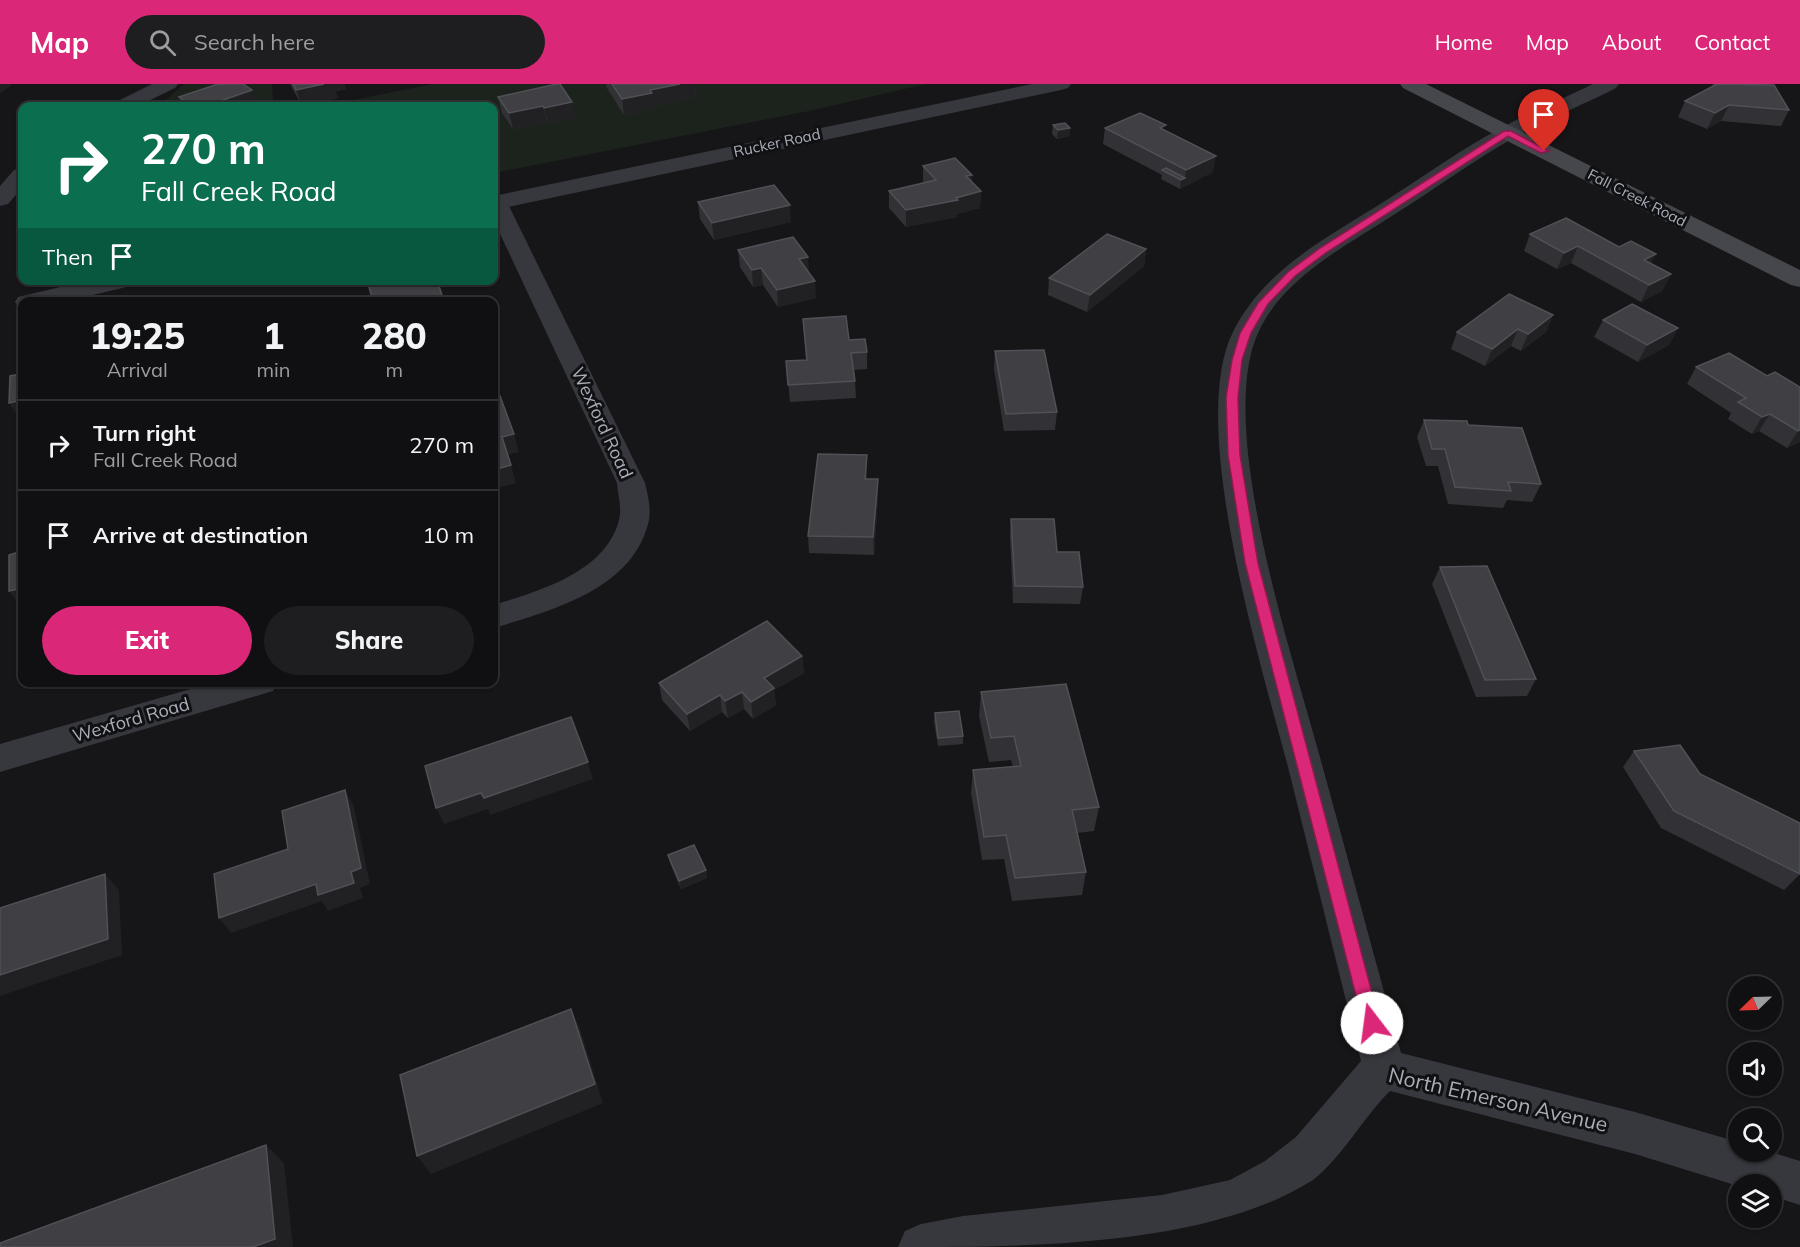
<!DOCTYPE html>
<html lang="en">
<head>
<meta charset="utf-8">
<style>
  :root { --surface:#101012; --page:#1e1e20; --text:#f1f3f6; --muted:#9c9d9f; --line:#303032; --accent:#db2777 }
  body { margin:0; font-family:Mulish,sans-serif; background:var(--page); color:var(--text); height:100vh; display:flex; flex-direction:column; font-size:22px; white-space:nowrap }
  * { box-sizing:border-box; margin:0 }
  p { font-size:20px; color:var(--muted) }
  .icon { flex:none; width:33px; height:33px; fill:none; stroke:currentColor; stroke-width:2; stroke-linecap:round; stroke-linejoin:round }
  .map { position:relative; flex:1; overflow:hidden }
  .panel { position:absolute; left:18px; top:213px; width:480px; height:390px; display:flex; flex-direction:column; background:var(--surface); border-radius:12px; box-shadow:0 2px 4px #0004,0 0 0 2px var(--line) }
  .panel>* { flex:none }
  .hud { position:absolute; left:18px; top:18px; width:480px; height:183px; border-radius:12px; box-shadow:0 2px 4px #0004,0 0 0 2px var(--line); background:#0b6e4f; color:#fff; overflow:hidden }
  .needle { width:39px; rotate:247deg }
  .controls { position:absolute; left:1728px; top:892px; display:grid; gap:12px }
  .controls a { display:grid; place-items:center; width:54px; height:54px; border-radius:50%; background:var(--surface); box-shadow:0 2px 4px #0004,0 0 0 2px var(--line); font-size:30px }
  .pin { position:absolute; display:grid; place-items:center; width:51px; height:51px; color:#fff; margin:-62px -26px; border-radius:50% 50% 50% 0; rotate:-45deg; box-shadow:0 0 6px #0007 }
  .pin .icon { rotate:45deg }
  .me { position:absolute; width:66px; margin:-33px; rotate:345deg; stroke-linejoin:round; filter:drop-shadow(0 0 4px #0008) }
  .turn { display:flex; align-items:center; gap:21px; height:126px; padding:0 24px; font-size:27px }
  .turn .icon { width:78px; height:78px; stroke-width:2.5 }
  .turn b { display:block; font-size:42px; line-height:51px }
  .then { display:flex; align-items:center; height:57px; padding:0 24px; background:#0003; gap:12px; font-size:22px }
  .eta { display:flex; justify-content:space-evenly; align-items:center; height:102px; text-align:center }
  .eta b { font-size:36px; font-weight:800; line-height:42px }
  .primary-button { display:flex; gap:12px; margin-top:auto; padding:12px 24px }
  .primary-button a { flex:1; height:69px; border-radius:36px; background:var(--accent); color:#fff; font-size:24px; font-weight:800; line-height:69px; text-align:center }
  .primary-button a+a { background:var(--page); color:var(--text) }
  ul { padding:0; list-style:none }
  li { display:flex; align-items:center; gap:18px; height:90px; padding:0 24px; border-top:2px solid var(--line) }
  li div { flex:1 }
  li b { display:block; font-size:22px }
  li em { font-style:normal }
  header { display:flex; align-items:center; gap:36px; box-sizing:border-box; height:84px; padding:0 30px; background:var(--accent); color:#fff }
  header strong { font-size:28px }
  nav { display:flex; gap:33px; margin-inline-start:auto; font-size:21px }
  .search { width:420px; height:54px; background:var(--page); display:flex; align-items:center; gap:15px; box-sizing:border-box; padding:0 21px; border-radius:33px; color:var(--muted); font-size:22px }
  .map>svg:first-child { display:block }
  .green { fill:#1c231d }
  .lines { fill:none; stroke-linecap:round; stroke-linejoin:round }
  .minor { fill:#37383d; fill-rule:evenodd }
  .tertiary { fill:#37383d; fill-rule:evenodd }
  .secondary { fill:#45474d; fill-rule:evenodd }
  .wall { fill:#323236 }
  .shaded-wall { fill:#212124 }
  .building { fill:#3f3f44; stroke:#4f5156; stroke-width:1.5 }
  .route { fill:#db2777; stroke:#8e194d; stroke-width:1.5 }
  .labels { text-anchor:middle; stroke-width:6; stroke-linejoin:round; paint-order:stroke }
  .far-street-label { font-size:15px; fill:#a8adb8; stroke:#111113 }
  .street-label { font-size:18px; fill:#a8adb8; stroke:#111113 }
  .near-street-label { font-size:21px; fill:#a8adb8; stroke:#111113 }
</style>
</head>
<body>
<header>
<strong>Map</strong>
<div class="search"><svg class="icon" aria-label="search" viewBox="0 0 24 24"><circle cx="10" cy="10" r="6"/><path d="M15 15l6 6"/></svg>Search here</div>
<nav><a>Home</a><a>Map</a><a>About</a><a>Contact</a></nav>
</header>
<div class="map">
<svg width="1800" height="1163" viewBox="0 0 1800 1163">
  <rect width="100%" height="100%" fill="#161618"/>
  <g class="green">
    <polygon points="184,0 272,0 273,19 291,22 159,22"/>
    <polygon points="433,0 926,0 809,27 494,89 494,22 323,22"/>
  </g>
  <g class="lines">
    <g class="minor">
      <polygon points="152,0 178,0 175,4 138,22 113,22 116,18"/>
      <path d="M1593,0H1619L1616,4C1583,21 1547,35 1515,53C1474,76 1435,105 1395,130C1346,162 1283,193 1258,249C1215,344 1294,576 1321,677C1348,775 1374,872 1401,969L1635,1028L1738,1058V1068H1771L1800,1077V1121L1772,1112V1101L1738,1102L1635,1070L1390,1007C1362,1035 1344,1071 1313,1096C1207,1163 1027,1163 898,1163L905,1147L921,1140L963,1132L1162,1111L1230,1096L1265,1077L1296,1053L1361,977C1337,880 1313,784 1289,687C1263,586 1186,341 1233,248C1264,185 1328,153 1385,117C1423,93 1461,65 1501,44C1531,28 1562,15 1593,0Z"/>
      <polygon points="22,84 22,104 8,120 0,122 0,102 14,86"/>
      <path d="M496,111L504,113L507,118L645,399C648,411 651,424 649,436C634,505 553,526 494,544V521C539,507 606,488 619,436C622,424 618,411 617,399L494,137V112Z"/>
      <polygon points="215,598 277,598 273,607 0,688 0,660"/>
    </g>
    <g class="tertiary">
      <polygon points="1032,0 1071,0 1068,4 1061,6 494,126 494,112"/>
      <polygon points="90,196 138,196 135,201 63,218 22,218 22,224 18,223 15,218 18,213"/>
    </g>
    <polygon class="secondary" points="1400,0 1426,0 1800,186 1800,203 1791,201 1403,4"/>
  </g>
  <g class="wall">
    <polygon points="290,0 344,0 346,5 335,7 338,14 302,22"/>
    <polygon points="557,0 575,34 548,40 547,38 513,45 502,29 498,13"/>
    <polygon points="606,0 695,0 696,13 654,22 655,25 624,31 607,4"/>
    <polygon points="1713,0 1764,0 1789,26 1781,42 1721,37 1707,45 1678,33 1685,17 1712,3"/>
    <polygon points="179,13 258,22 183,22"/>
    <polygon points="1053,41 1070,52 1057,55 1052,50"/>
    <polygon points="1105,44 1165,46 1213,88 1180,105 1161,95 1162,91 1103,60"/>
    <polygon points="923,82 972,91 972,98 981,107 980,124 957,130 957,133 906,143 889,124 889,107 923,99"/>
    <polygon points="698,118 791,138 714,156 700,135"/>
    <polygon points="1530,150 1619,163 1671,190 1662,207 1641,218 1571,179 1557,185 1524,167"/>
    <polygon points="1146,165 1144,182 1087,228 1048,211 1049,194"/>
    <polygon points="738,166 808,173 808,188 816,214 778,223 763,201 753,203 740,183"/>
    <polygon points="1553,231 1546,248 1521,267 1511,262 1485,282 1451,265 1457,248"/>
    <polygon points="803,235 849,256 867,268 867,285 854,286 855,297 856,314 790,318 786,277 806,276"/>
    <polygon points="1603,236 1678,244 1669,261 1638,278 1594,253"/>
    <polygon points="995,267 1057,328 1055,346 1004,347 994,285"/>
    <polygon points="1696,283 1767,292 1800,303 1800,358 1787,364 1759,347 1752,350 1728,335 1731,329 1687,300"/>
    <polygon points="1424,336 1468,341 1541,400 1532,418 1507,416 1503,424 1448,420 1438,382 1426,382 1417,353"/>
    <polygon points="867,389 867,395 878,412 874,471 809,469 808,452"/>
    <polygon points="1011,435 1057,468 1083,503 1080,520 1013,519 1010,452"/>
    <polygon points="1440,483 1536,595 1527,612 1476,613 1432,500"/>
    <polygon points="802,572 804,589 774,606 776,621 753,635 744,625 728,634 722,628 690,647 662,616 659,599"/>
    <polygon points="981,608 1099,723 1094,747 1077,749 1086,788 1082,811 1012,817 1004,775 982,776 971,709 973,686 1013,683 1011,676 989,678 979,632"/>
    <polygon points="935,629 963,652 963,660 938,662 934,638"/>
    <polygon points="1634,667 1700,690 1800,790 1784,806 1661,744 1623,683"/>
    <polygon points="668,771 706,786 707,794 681,805 670,779"/>
  </g>
  <g class="shaded-wall">
    <polygon points="0,0 10,0 11,2 0,9"/>
    <polygon points="324,0 344,0 346,5 335,7 338,14 302,22 296,6"/>
    <polygon points="680,0 695,0 696,13 654,22 655,25 624,31 622,15 650,6"/>
    <polygon points="252,6 258,22 206,22"/>
    <polygon points="572,18 575,34 548,40 544,24"/>
    <polygon points="1729,21 1721,37 1707,45 1715,29"/>
    <polygon points="543,22 547,38 513,45 509,29"/>
    <polygon points="1070,44 1070,52 1057,55 1058,46"/>
    <polygon points="1216,72 1213,88 1180,105 1181,96 1185,94 1186,86"/>
    <polygon points="972,91 971,107 966,92"/>
    <polygon points="981,107 980,124 957,130 957,133 906,143 906,126"/>
    <polygon points="790,121 791,138 714,156 712,139"/>
    <polygon points="1578,162 1571,179 1557,185 1564,169"/>
    <polygon points="1146,165 1144,182 1087,228 1090,211"/>
    <polygon points="1656,170 1647,187 1644,176"/>
    <polygon points="808,173 809,190 799,175"/>
    <polygon points="761,184 763,201 753,203 752,186"/>
    <polygon points="1671,190 1662,207 1641,218 1649,201"/>
    <polygon points="815,197 816,214 778,223 777,206"/>
    <polygon points="443,214 444,218 428,218"/>
    <polygon points="1553,231 1546,248 1521,267 1528,250"/>
    <polygon points="1678,244 1669,261 1638,278 1647,261"/>
    <polygon points="1518,245 1511,262 1485,282 1492,265"/>
    <polygon points="22,316 22,336 20,336 9,319"/>
    <polygon points="1770,330 1759,347 1752,350 1762,333"/>
    <polygon points="1800,346 1800,358 1787,364 1798,347"/>
    <polygon points="514,350 519,368 507,371 502,353"/>
    <polygon points="867,371 867,389 865,412 865,395"/>
    <polygon points="511,381 516,399 494,405 494,386"/>
    <polygon points="878,395 878,412 874,471 873,453"/>
    <polygon points="22,504 22,525 9,507"/>
    <polygon points="802,572 804,589 774,606 776,621 753,635 751,618 764,594"/>
    <polygon points="742,608 744,625 728,634 725,617"/>
    <polygon points="720,611 722,628 690,647 687,630"/>
    <polygon points="588,678 593,695 490,731 488,725 444,740 436,724 481,709"/>
    <polygon points="345,706 354,723 370,800 360,804 363,814 328,827 322,817 231,849 219,834 351,788"/>
    <polygon points="706,786 707,794 681,805 679,797"/>
    <polygon points="105,790 119,806 122,871 0,912 0,891"/>
    <polygon points="571,925 580,945 603,1019 431,1090 417,1072"/>
    <polygon points="266,1061 284,1079 293,1163 253,1163"/>
  </g>
  <g class="building">
    <polygon points="218,0 243,0 252,6 206,22 192,22 179,13"/>
    <polygon points="293,0 324,0 296,6"/>
    <polygon points="557,0 560,0 572,18 544,24 543,22 509,29 498,13"/>
    <polygon points="612,0 680,0 650,6 652,9 622,15"/>
    <polygon points="1717,0 1774,1 1789,26 1729,21 1715,29 1685,17"/>
    <polygon points="1140,29 1166,41 1160,44 1216,72 1186,86 1105,44"/>
    <polygon points="1065,39 1070,44 1058,46 1053,41"/>
    <polygon points="955,74 972,91 966,92 981,107 956,114 958,116 906,126 889,107 936,96 923,82"/>
    <polygon points="1166,84 1185,94 1181,96 1162,86"/>
    <polygon points="774,101 790,121 712,139 698,118"/>
    <polygon points="1566,134 1619,163 1631,157 1656,170 1644,176 1671,190 1649,201 1578,162 1564,169 1530,150"/>
    <polygon points="1107,150 1146,165 1090,211 1049,194"/>
    <polygon points="793,153 808,173 799,175 815,197 777,206 761,184 752,186 738,166"/>
    <polygon points="400,196 437,196 443,214 428,218 373,218 369,203"/>
    <polygon points="1509,210 1553,231 1528,250 1518,245 1492,265 1457,248"/>
    <polygon points="1632,220 1678,244 1647,261 1603,236"/>
    <polygon points="846,232 849,256 865,255 867,268 851,269 855,297 788,301 786,277 807,276 803,235"/>
    <polygon points="1044,266 1057,328 1006,330 995,267"/>
    <polygon points="1729,269 1767,292 1775,288 1800,303 1800,346 1798,347 1770,330 1762,333 1738,318 1746,314 1696,283"/>
    <polygon points="22,290 22,316 9,319 10,292"/>
    <polygon points="500,312 514,350 502,353 511,381 494,386 494,314"/>
    <polygon points="1424,336 1467,337 1468,341 1522,344 1541,400 1508,398 1511,407 1455,403 1445,365 1432,365"/>
    <polygon points="818,370 867,371 865,395 878,395 873,453 808,452"/>
    <polygon points="1011,435 1054,435 1057,468 1079,468 1083,503 1015,502"/>
    <polygon points="22,467 22,504 9,507 9,471"/>
    <polygon points="1487,482 1536,595 1485,596 1440,483"/>
    <polygon points="767,537 802,572 764,594 774,604 751,618 742,608 725,617 720,611 687,630 659,599"/>
    <polygon points="1066,600 1099,723 1072,726 1086,788 1015,794 1006,751 984,753 973,686 1021,682 1014,652 991,654 981,608"/>
    <polygon points="959,627 963,652 938,654 935,629"/>
    <polygon points="571,633 588,678 484,714 481,709 436,724 425,682"/>
    <polygon points="1680,661 1700,690 1800,739 1800,790 1674,727 1634,667"/>
    <polygon points="345,706 361,784 351,788 354,799 318,811 316,800 219,834 214,790 288,765 282,727"/>
    <polygon points="694,761 706,786 679,797 668,771"/>
    <polygon points="105,790 108,855 0,891 0,824"/>
    <polygon points="571,925 595,1000 417,1072 400,991"/>
    <polygon points="266,1061 275,1155 253,1163 0,1163 0,1159"/>
  </g>
  <polygon class="route" points="1504,47 1511,47 1549,67 1541,69 1508,52 1327,168 1295,192 1268,220 1251,249 1242,276 1238,314 1240,371 1258,479 1380,939 1378,945 1372,947 1366,945 1363,939 1245,479 1228,371 1226,314 1232,276 1240,249 1258,219 1288,188 1320,164"/>
  <g class="labels">
    <g class="far-street-label">
      <text transform="translate(777 59) rotate(-12)" y="5">Rucker Road</text>
      <text transform="translate(1637 114) rotate(27)" y="5">Fall Creek Road</text>
    </g>
    <g class="street-label">
      <text transform="translate(602 339) rotate(65)" y="6">Wexford Road</text>
      <text transform="translate(131 636) rotate(-16)" y="6">Wexford Road</text>
    </g>
    <g class="near-street-label">
      <text transform="translate(1498 1016) rotate(13)" y="7">North Emerson Avenue</text>
    </g>
  </g>
</svg>
<div class="controls">
<a><svg class="needle" viewBox="-14 -14 28 28"><path d="M0-13l5 13h-10z" fill="#e53935"/><path d="M0 13l5-13h-10z" fill="#9c9d9f"/></svg></a>
<a><svg class="icon" aria-label="sound" viewBox="0 0 24 24"><path d="M4 9h4l5-4v14l-5-4H4zM17 9q2 3 0 6"/></svg></a>
<a><svg class="icon" aria-label="search" viewBox="0 0 24 24"><circle cx="10" cy="10" r="6"/><path d="M15 15l6 6"/></svg></a>
<a><svg class="icon" aria-label="layers" viewBox="0 0 24 24"><path d="M12 4l9 5-9 5-9-5zM3 14l9 5 9-5"/></svg></a>
</div>
<div class="pin" style="left:1544px;top:67px;background:#d93025"><svg class="icon" aria-label="arrive" viewBox="0 0 24 24"><path d="M6 21V4h12l-3 4 3 4H6"/></svg></div>
<svg class="me" style="left:1372px;top:939px" viewBox="-20 -20 40 40"><circle r="19" fill="#fff"/><path d="M0-13L10 11 0 6-10 11z" fill="#db2777"/></svg>
<div class="hud">
<div class="turn"><svg class="icon" aria-label="right" viewBox="0 0 24 24"><path d="M7 20v-9h11M14 6l5 5-5 5"/></svg><div><b>270 m</b>Fall Creek Road</div></div>
<div class="then">Then<svg class="icon" aria-label="arrive" viewBox="0 0 24 24"><path d="M6 21V4h12l-3 4 3 4H6"/></svg></div>
</div>
<section class="panel">
<div class="eta">
<div><b>19:25</b><p>Arrival</p></div>
<div><b>1</b><p>min</p></div>
<div><b>280</b><p>m</p></div>
</div>
<ul>
<li><svg class="icon" aria-label="right" viewBox="0 0 24 24"><path d="M7 20v-9h11M14 6l5 5-5 5"/></svg><div><b>Turn right</b><p>Fall Creek Road</p></div><em>270 m</em></li>
<li><svg class="icon" aria-label="arrive" viewBox="0 0 24 24"><path d="M6 21V4h12l-3 4 3 4H6"/></svg><div><b>Arrive at destination</b></div><em>10 m</em></li>
</ul>
<div class="primary-button"><a>Exit</a><a>Share</a></div>
</section>
</div>
</body>
</html>
